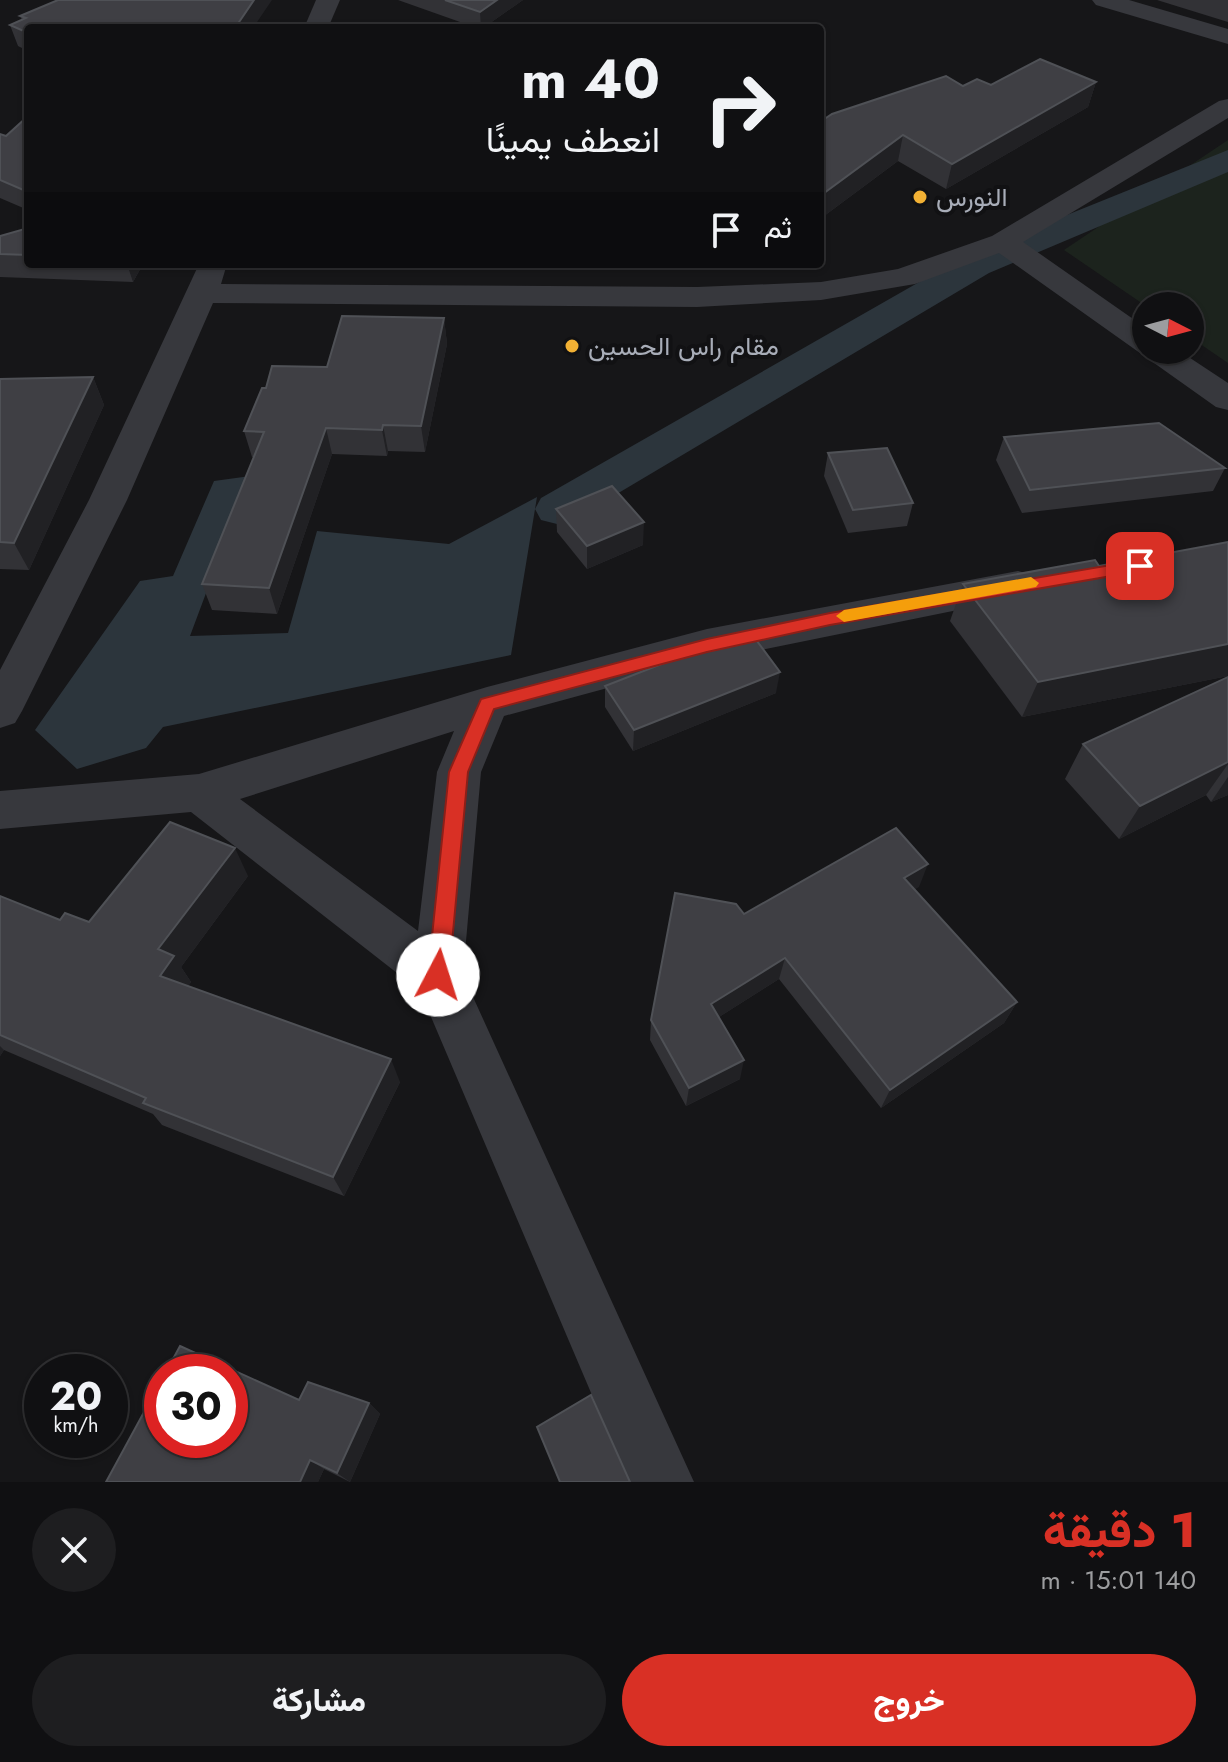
<!DOCTYPE html>
<html lang="ar">
<head>
<meta charset="utf-8">
<style>
  :root { --surface:#101012; --page:#1e1e20; --text:#f1f3f6; --muted:#9c9d9f; --line:#303032; --accent:#d93025 }
  body { margin:0; font-family:Jost,Vazirmatn,sans-serif; background:var(--page); color:var(--text); direction:rtl; height:100vh; display:flex; flex-direction:column; font-size:30px; white-space:nowrap }
  * { box-sizing:border-box; margin:0 }
  p { font-size:26px; color:var(--muted) }
  .icon { flex:none; width:44px; height:44px; fill:none; stroke:currentColor; stroke-width:2; stroke-linecap:round; stroke-linejoin:round }
  .map { position:relative; height:1482px; overflow:hidden; direction:ltr }
  .details { display:flex; flex-direction:column; background:var(--surface); flex:1 }
  .details>* { flex:none }
  .top-card { position:absolute; left:24px; top:24px; width:800px; height:244px; border-radius:8px; box-shadow:0 2px 6px #0004,0 0 0 2px var(--line); direction:rtl; background:#101012; color:var(--text); overflow:hidden }
  .needle { width:52px; rotate:96deg }
  .controls { position:absolute; left:1132px; top:292px; display:grid; gap:16px }
  .controls a { display:grid; place-items:center; width:72px; height:72px; border-radius:50%; background:var(--surface); box-shadow:0 2px 6px #0004,0 0 0 2px var(--line); font-size:40px }
  .speed { position:absolute; left:24px; top:1354px; display:flex; gap:16px; font-size:40px; font-weight:700; text-align:center }
  .speed>* { display:grid; place-content:center; width:104px; height:104px; border-radius:50%; background:var(--surface); box-shadow:0 2px 6px #0004,0 0 0 2px var(--line); line-height:1 }
  .speed small { font-size:20px; font-weight:400 }
  .speed .limit { border:12px solid #d22; background:#fff; color:#111 }
  .pin { position:absolute; display:grid; place-items:center; width:68px; height:68px; color:#fff; margin:-34px; border-radius:16px; box-shadow:0 4px 12px #0006 }
  .me { position:absolute; width:88px; margin:-44px; rotate:5deg; stroke-linejoin:round; filter:drop-shadow(0 0 6px #0008) }
  .turn { display:flex; align-items:center; gap:28px; height:168px; padding:0 32px; font-size:36px }
  .turn .icon { width:104px; height:104px; stroke-width:2.5 }
  .turn b { display:block; font-size:56px; line-height:68px }
  .then { display:flex; align-items:center; height:76px; padding:0 32px; background:#0003; gap:16px; font-size:30px }
  .round { display:grid; place-items:center; flex:none; width:84px; height:84px; border-radius:42px; background:var(--page) }
  .summary { display:flex; align-items:center; justify-content:space-between; height:136px; padding:0 32px }
  h1 { font-size:48px; font-weight:800; line-height:60px; color:var(--accent) }
  .cta { display:flex; gap:16px; margin-top:auto; padding:16px 32px }
  .cta a { flex:1; height:92px; border-radius:48px; background:var(--accent); color:#fff; font-size:32px; font-weight:800; line-height:92px; text-align:center }
  .cta a+a { background:var(--page); color:var(--text) }
  .map>svg:first-child { display:block }
  .green { fill:#1c231d }
  .water { fill:#2c353c }
  .lines { fill:none; stroke-linecap:round; stroke-linejoin:round }
  .canal { fill:#2c353c; fill-rule:evenodd }
  .minor { fill:#37383d; fill-rule:evenodd }
  .wall { fill:#323236 }
  .shaded-wall { fill:#212124 }
  .building { fill:#3f3f44; stroke:#4f5156; stroke-width:2 }
  .route { fill:#d93025; stroke:#8d1f18; stroke-width:2 }
  .slow { fill:#f59e0b }
  .poi-dot { fill:#f2b134; stroke:#111113; stroke-width:3 }
  .labels { text-anchor:middle; stroke-width:8; stroke-linejoin:round; paint-order:stroke }
  .far-poi-label { font-size:26px; fill:#a8adb8; stroke:#111113; text-anchor:start }
</style>
</head>
<body>
<div class="map">
<svg width="1228" height="1482" viewBox="0 0 1228 1482">
  <rect width="100%" height="100%" fill="#161618"/>
  <polygon class="green" points="1228,140 1228,363 1190,337 1190,306 1146,306 1064,250"/>
  <polygon class="water" points="257,475 224,545 190,636 288,633 317,531 449,544 537,497 511,655 163,727 146,748 77,769 35,730 140,581 173,576 214,481"/>
  <g class="lines">
    <polygon class="canal" points="1228,150 1228,172 989,273 573,520 557,524 541,520 535,509 541,498 963,257"/>
    <g class="minor">
      <polygon points="316,0 340,0 328,28 304,28"/>
      <polygon points="1092,0 1129,0 1228,29 1228,44 1096,5"/>
      <polygon points="1228,99 1228,118 1023,242 1146,328 1146,350 1178,350 1228,383 1228,410 1216,407 999,253 915,284 821,300 697,307 213,303 127,500 22,711 15,723 0,728 0,670 89,500 199,264 227,264 221,284 697,287 821,282 898,269 992,236 1219,101"/>
      <path d="M1018,571L1032,575L1038,585L1032,595L707,661L504,716L481,772L463,975L694,1482H629L420,991L191,812L0,829V791L199,774L487,687L707,629ZM454,731L437,772L418,931L240,799Z"/>
    </g>
  </g>
  <g class="wall">
    <polygon points="58,0 28,28 28,51 18,46 10,25 22,20 20,16"/>
    <polygon points="398,0 523,0 483,28 477,28"/>
    <polygon points="1157,0 1228,0 1228,22"/>
    <polygon points="1096,82 1088,107 946,189 898,161 820,219 820,122 963,86"/>
    <polygon points="28,116 28,210 0,198 0,134 6,136"/>
    <polygon points="28,228 28,264 143,264 133,282 0,277 0,254"/>
    <polygon points="444,318 447,344 425,452 388,451 387,456 332,454 277,614 212,610 202,584 254,457 252,457 244,431 266,388 327,367"/>
    <polygon points="93,377 104,405 29,570 0,569 0,379"/>
    <polygon points="1004,437 1225,468 1213,491 1022,513 996,460"/>
    <polygon points="828,453 913,503 907,526 848,533 824,476"/>
    <polygon points="556,509 643,545 587,569 557,532"/>
    <polygon points="1099,566 1228,676 1022,717 950,621 963,584"/>
    <polygon points="1228,677 1228,795 1211,802 1206,795 1119,839 1065,779 1083,744"/>
    <polygon points="605,686 776,693 633,751 605,707"/>
    <polygon points="248,876 181,967 191,982 188,986 400,1082 344,1196 162,1125 153,1114 4,1050 0,1056 0,896 60,920 89,922"/>
    <polygon points="919,887 915,889 1017,1002 1004,1023 881,1108 779,979 719,1017 740,1079 686,1106 650,1040 651,1020"/>
    <polygon points="299,1400 369,1403 380,1414 350,1482 324,1469 318,1482"/>
  </g>
  <g class="shaded-wall">
    <polygon points="254,0 272,0 253,28 235,28"/>
    <polygon points="497,0 523,0 483,28 481,28 480,12"/>
    <polygon points="1096,82 1088,107 946,189 952,164"/>
    <polygon points="903,135 898,161 820,219 820,196"/>
    <polygon points="127,264 143,264 133,282"/>
    <polygon points="444,318 447,344 425,452 421,426"/>
    <polygon points="93,377 104,405 29,570 14,543"/>
    <polygon points="383,425 388,451 387,456 382,430"/>
    <polygon points="326,428 332,454 277,614 269,588"/>
    <polygon points="644,522 643,545 587,569 587,546"/>
    <polygon points="1228,644 1228,676 1022,717 1038,682"/>
    <polygon points="780,672 776,693 633,751 634,730"/>
    <polygon points="1228,762 1228,764 1206,795 1119,839 1140,806"/>
    <polygon points="1228,777 1228,795 1211,802"/>
    <polygon points="235,848 248,876 181,967 191,982 178,1001 160,976 158,949"/>
    <polygon points="928,864 919,887 896,901 904,878"/>
    <polygon points="785,958 779,979 708,1024 711,1004"/>
    <polygon points="1017,1002 1004,1023 881,1108 890,1090"/>
    <polygon points="0,1046 4,1050 0,1056"/>
    <polygon points="391,1059 400,1082 344,1196 333,1177"/>
    <polygon points="744,1060 740,1079 686,1106 689,1088"/>
    <polygon points="369,1403 380,1414 350,1482 337,1473"/>
    <polygon points="310,1460 324,1469 318,1482 300,1482"/>
  </g>
  <g class="building">
    <polygon points="58,0 254,0 235,28 28,28 28,33 10,25 26,18 20,16"/>
    <polygon points="445,0 497,0 480,12"/>
    <polygon points="1040,59 1096,82 952,164 903,135 820,196 820,122 832,114 946,76 963,86 977,79 991,85"/>
    <polygon points="28,116 28,192 0,180 0,134 6,136"/>
    <polygon points="28,228 28,255 0,254 0,236"/>
    <polygon points="342,316 444,318 421,426 383,425 382,430 326,428 269,588 202,584 264,432 244,431 262,388 266,388 272,366 327,367"/>
    <polygon points="93,377 14,543 0,542 0,379"/>
    <polygon points="1159,423 1225,468 1030,490 1004,437"/>
    <polygon points="887,448 913,503 853,510 828,453"/>
    <polygon points="612,486 644,522 587,546 556,509"/>
    <polygon points="1228,542 1228,644 1038,682 963,584 1095,560 1099,566"/>
    <polygon points="754,637 780,672 634,730 605,686 713,644"/>
    <polygon points="1228,677 1228,762 1140,806 1083,744"/>
    <polygon points="170,822 235,848 158,949 174,956 160,976 391,1059 333,1177 143,1103 146,1098 0,1035 0,896 60,920 65,913 89,922"/>
    <polygon points="896,828 928,864 904,878 1017,1002 890,1090 785,958 711,1004 744,1060 689,1088 651,1020 675,893 736,904 744,914"/>
    <polygon points="180,1346 299,1400 308,1382 369,1403 337,1473 310,1460 300,1482 106,1482 162,1379 162,1440 230,1440 230,1372 166,1372"/>
    <polygon points="591,1395 630,1482 560,1482 537,1427"/>
  </g>
  <polygon class="route" points="1140,560 1148,566 1146,570 830,625 707,652 494,709 468,772 449,975 446,982 438,985 431,982 428,975 449,772 481,699 707,639 830,613"/>
  <polygon class="slow" points="1031,577 1039,583 1036,587 844,622 836,616 844,610"/>
  <g class="poi-dot">
    <circle cx="920" cy="197" r="8"/>
    <circle cx="572" cy="346" r="8"/>
  </g>
  <g class="labels">
    <g class="far-poi-label">
      <text x="936" y="206">النورس</text>
      <text x="588" y="355">مقام راس الحسين</text>
    </g>
  </g>
</svg>
<div class="controls">
<a><svg class="needle" viewBox="-14 -14 28 28"><path d="M0-13l5 13h-10z" fill="#e53935"/><path d="M0 13l5-13h-10z" fill="#9c9d9f"/></svg></a>
</div>
<div class="speed"><div>20<small>km/h</small></div><div class="limit">30</div></div>
<div class="pin" style="left:1140px;top:566px;background:#d93025"><svg class="icon" aria-label="arrive" viewBox="0 0 24 24"><path d="M6 21V4h12l-3 4 3 4H6"/></svg></div>
<svg class="me" style="left:438px;top:975px" viewBox="-20 -20 40 40"><circle r="19" fill="#fff"/><path d="M0-13L10 11 0 6-10 11z" fill="#d93025"/></svg>
<div class="top-card">
<div class="turn"><svg class="icon" aria-label="right" viewBox="0 0 24 24"><path d="M7 20v-9h11M14 6l5 5-5 5"/></svg><div><b>40 m</b>انعطف يمينًا</div></div>
<div class="then">ثم<svg class="icon" aria-label="arrive" viewBox="0 0 24 24"><path d="M6 21V4h12l-3 4 3 4H6"/></svg></div>
</div>
</div>
<section class="details">
<div class="summary"><div><h1>1 دقيقة</h1><p>140 m · 15:01</p></div><a class="round"><svg class="icon" aria-label="close" viewBox="0 0 24 24"><path d="M6 6l12 12M18 6L6 18"/></svg></a></div>
<div class="cta"><a>خروج</a><a>مشاركة</a></div>
</section>
</body>
</html>
